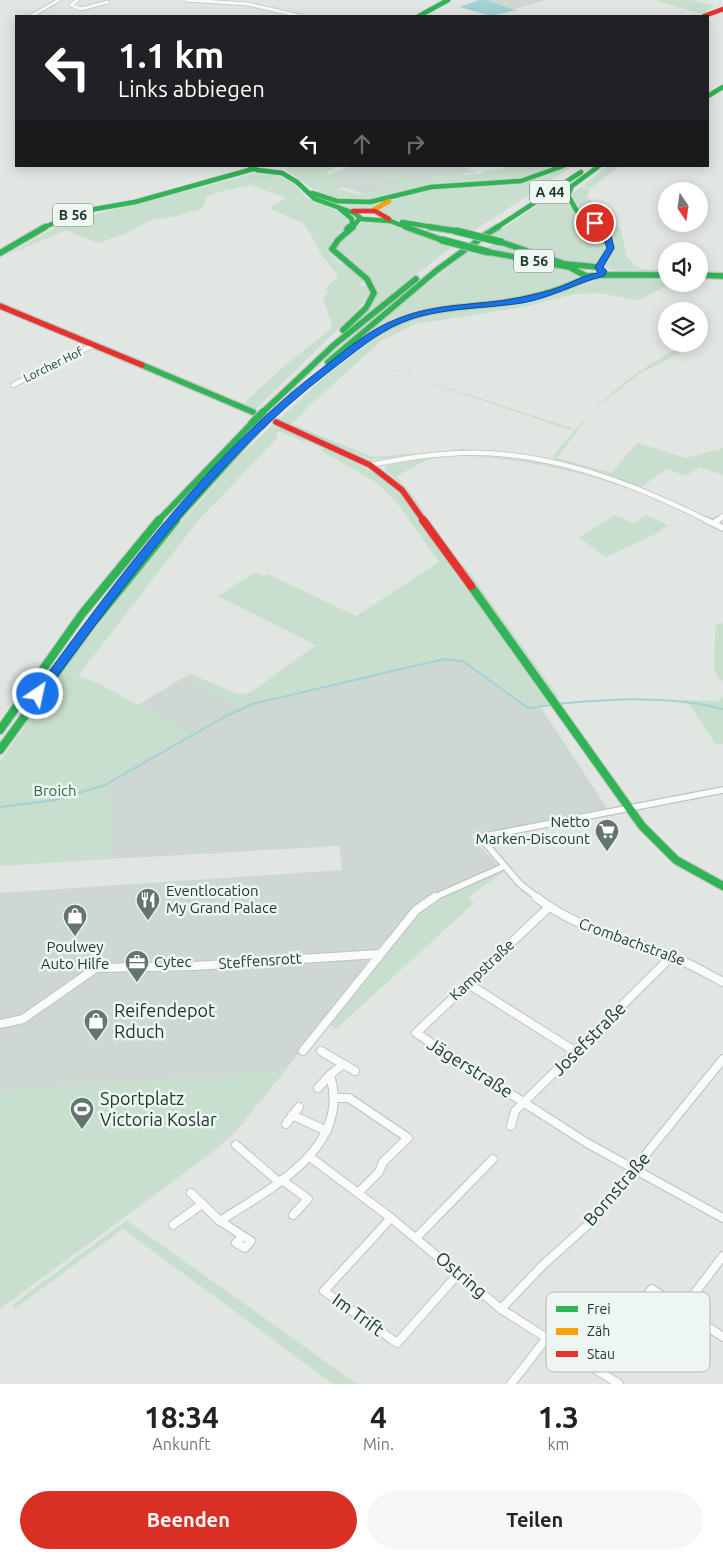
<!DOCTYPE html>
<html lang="de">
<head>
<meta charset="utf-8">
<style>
  :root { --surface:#fff; --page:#f6f6f6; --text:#222; --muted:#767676; --accent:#d93025 }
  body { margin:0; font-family:Ubuntu,sans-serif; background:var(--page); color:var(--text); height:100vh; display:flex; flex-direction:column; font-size:19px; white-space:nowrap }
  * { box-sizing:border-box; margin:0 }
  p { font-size:16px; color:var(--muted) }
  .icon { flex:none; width:28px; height:28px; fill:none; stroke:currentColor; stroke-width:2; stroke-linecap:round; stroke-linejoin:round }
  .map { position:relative; height:1384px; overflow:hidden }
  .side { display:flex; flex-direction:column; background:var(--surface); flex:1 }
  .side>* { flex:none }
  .banner { position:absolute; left:15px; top:15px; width:694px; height:152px; border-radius:0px; box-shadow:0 2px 12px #0003; background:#202124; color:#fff; overflow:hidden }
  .needle { width:32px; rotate:167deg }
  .fabs { position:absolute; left:658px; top:182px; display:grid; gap:10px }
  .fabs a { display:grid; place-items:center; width:50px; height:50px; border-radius:50%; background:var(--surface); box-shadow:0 2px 12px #0003; font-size:25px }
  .pin { position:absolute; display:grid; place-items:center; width:42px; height:42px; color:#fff; margin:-21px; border:2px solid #fff; border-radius:50%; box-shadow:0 1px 5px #0007 }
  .me { position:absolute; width:55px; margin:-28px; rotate:34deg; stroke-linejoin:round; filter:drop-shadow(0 0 4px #0008) }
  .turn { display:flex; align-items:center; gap:18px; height:105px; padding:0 20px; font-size:22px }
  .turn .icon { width:65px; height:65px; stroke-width:2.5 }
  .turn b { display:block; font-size:35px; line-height:42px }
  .lanes { display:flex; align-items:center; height:48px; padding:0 20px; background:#0003; justify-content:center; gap:25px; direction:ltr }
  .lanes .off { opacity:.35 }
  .eta { display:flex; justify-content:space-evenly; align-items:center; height:85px; text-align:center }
  .eta b { font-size:30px; font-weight:600; line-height:35px }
  .button { display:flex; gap:10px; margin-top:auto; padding:10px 20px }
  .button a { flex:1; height:58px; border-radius:30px; background:var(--accent); color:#fff; font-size:20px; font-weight:600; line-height:58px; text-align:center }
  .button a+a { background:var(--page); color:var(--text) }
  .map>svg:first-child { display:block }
  .built { fill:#ced8d2 }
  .green { fill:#c9dfce }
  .water { fill:#a1d2d4 }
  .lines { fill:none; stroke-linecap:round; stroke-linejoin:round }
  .stream { stroke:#a1d2d4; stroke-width:2 }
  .street-far3-casing { stroke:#bec3c0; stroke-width:4.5 }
  .street-far2-casing { stroke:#bec3c0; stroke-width:6 }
  .street-far1-casing { stroke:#bec3c0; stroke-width:8 }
  .street-casing { stroke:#bec3c0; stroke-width:10 }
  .fast-far2-casing { stroke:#bcc4c0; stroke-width:5.5 }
  .fast-far1-casing { stroke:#bcc4c0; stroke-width:8 }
  .fast-casing { stroke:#bcc4c0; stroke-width:10 }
  .slow-casing { stroke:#bcc4c0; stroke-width:5.5 }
  .jam-far2-casing { stroke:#bcc4c0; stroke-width:5.5 }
  .jam-far1-casing { stroke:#bcc4c0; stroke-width:8 }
  .jam-casing { stroke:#bcc4c0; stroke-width:10 }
  .street-far3 { stroke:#fafbfb; stroke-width:3 }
  .street-far2 { stroke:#fafbfb; stroke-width:4.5 }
  .street-far1 { stroke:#fafbfb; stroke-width:5.5 }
  .street { stroke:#fafbfb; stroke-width:8 }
  .fast-far2 { stroke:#30b455; stroke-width:4.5 }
  .fast-far1 { stroke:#30b455; stroke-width:5.5 }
  .fast { stroke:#30b455; stroke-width:8 }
  .slow { stroke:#ff9f0a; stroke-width:4.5 }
  .jam-far2 { stroke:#e5322d; stroke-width:4.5 }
  .jam-far1 { stroke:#e5322d; stroke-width:5.5 }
  .jam { stroke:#e5322d; stroke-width:8 }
  .fast-bridge-casing { stroke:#bbc3bf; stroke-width:9; stroke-linecap:butt }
  .jam-bridge-casing { stroke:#bbc3bf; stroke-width:9; stroke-linecap:butt }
  .fast-bridge { stroke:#30b455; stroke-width:7 }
  .jam-bridge { stroke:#e5322d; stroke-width:7 }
  .route { fill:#1a73e8; stroke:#114b97 }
  .labels { text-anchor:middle; stroke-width:5; stroke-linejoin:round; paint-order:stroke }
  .far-street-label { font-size:12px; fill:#20382f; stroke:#eef6f1 }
  .shield { fill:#eef6f1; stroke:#5e7169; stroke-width:1 }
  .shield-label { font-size:14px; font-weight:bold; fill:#20382f }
  .park-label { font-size:15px; fill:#2c6d3e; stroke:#eef6f1 }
  .poi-label { font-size:15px; fill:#20382f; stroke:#eef6f1; text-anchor:start }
  .street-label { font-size:15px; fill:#20382f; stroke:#eef6f1 }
  .near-poi-label { font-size:18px; fill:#20382f; stroke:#eef6f1; text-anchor:start }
  .near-street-label { font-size:18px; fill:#20382f; stroke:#eef6f1 }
  .key { fill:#eef6f1; stroke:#b0bdb7; stroke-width:1 }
  .key-label { font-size:14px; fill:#20382f }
</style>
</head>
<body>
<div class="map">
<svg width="723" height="1384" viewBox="0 0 723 1384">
  <rect width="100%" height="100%" fill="#e1e6e3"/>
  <g class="built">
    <polygon points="485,0 545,0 515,9"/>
    <polygon points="350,166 462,166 477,172 420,179 363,194 335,184 327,176"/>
    <polygon points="445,658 464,659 520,702 531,706 540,706 607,808 471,836 497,865 424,899 377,949 285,1071 0,1092 0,893 342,870 339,846 112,859 110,778 188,733 138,705 186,676 238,706"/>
  </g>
  <g class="green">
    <polygon points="654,0 694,0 714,6 702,14"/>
    <polygon points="286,166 337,166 326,173 348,185 338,184 343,187 338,189 361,195 399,184 371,170 366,172 381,166 373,170 385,174 391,171 412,180 442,177 456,173 464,175 480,174 488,170 503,169 504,166 559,166 516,180 455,184 372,200 337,200 321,195 286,170"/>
    <path d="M573,166L472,232L441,225L394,220L377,210C424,178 478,191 530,180C544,176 559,166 573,166Z"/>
    <polygon points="596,166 569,188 566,198 572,208 596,225 608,246 597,265 565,263 499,239 501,236 490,237"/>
    <polygon points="608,166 620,166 591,188 582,186"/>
    <polygon points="253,174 273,175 291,181 306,197 340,212 350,219 349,226 332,239 329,251 335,260 364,280 360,286 369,286 370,291 360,307 254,411 177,377 243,404 284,366 331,329 332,325 323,298 329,293 325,290 338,275 322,256 310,233 303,223 269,208 286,198 250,185 215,193 206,198 204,206 200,209 177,216 151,220 127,233 98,243 66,230 5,256 65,222"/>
    <path d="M581,187L590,189L587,197L621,230L627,257L635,266L644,269L666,270V273L620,272L603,267L614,248C608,219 567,215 572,193Z"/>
    <path d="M318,197L369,203L391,199C386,202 380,207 374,209C357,215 332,206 318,197Z"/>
    <path d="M363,221L387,222L436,241L453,246L336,338L363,313L376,290C372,270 341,267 335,246Z"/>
    <polygon points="495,242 500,243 569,266 485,249"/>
    <polygon points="471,250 477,252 474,254 476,255 480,252 552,264 575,270 584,277 552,291 505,302 450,306 408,316 337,360 397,308"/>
    <polygon points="606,275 651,277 671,284 639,300 597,293 575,294 524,307 415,324 380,342 309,406 292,424 288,425 277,421 330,372 387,329 400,323 434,312 522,303 554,294 587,279"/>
    <path d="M689,344H697L639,374L592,411L557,458L612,473L623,458L638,443L686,458L723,448V475L700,467L686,476L667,469L641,487L554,460L553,457C592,407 630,370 689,344Z"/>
    <polygon points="363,360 565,426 572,427 570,430"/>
    <polygon points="274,424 305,438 304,441 315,447 281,432 276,432 278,437 197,522 78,676 98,683 188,733 110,778 112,859 0,866 0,762 60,674 159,548 239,457"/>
    <polygon points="294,425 373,457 462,449 545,457 450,450 371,460 294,427"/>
    <polygon points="325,448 376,474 408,502 550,704 531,706 520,702 464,659 445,658 238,706 186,676 191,674 240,695 251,692 316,645 218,596 255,572 264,576 268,574 356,616 439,562 395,500 374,481 320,450"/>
    <path d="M437,454L490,455L557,465L650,494L647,495C590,475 545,463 483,457C468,456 449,453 434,458C421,462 408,470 396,477L414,497L427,517L402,485L385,469L386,466L396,462Z"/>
    <polygon points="615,515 634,523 646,515 668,525 654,535 606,557 579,538"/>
    <polygon points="464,565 559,697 556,697 462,566"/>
    <path d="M721,622L723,624V681C707,675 718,640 715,626Z"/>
    <polygon points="723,696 723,744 716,745 691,707 683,700 718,701"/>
    <polygon points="502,871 504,872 468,897 474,903 336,1029 328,1024 421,912 448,894"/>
    <polygon points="285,1071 237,1130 213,1152 0,1309 0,1092"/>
    <polygon points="127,1220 128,1221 357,1384 333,1384 123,1229 14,1309 12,1308 16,1302"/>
  </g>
  <polygon class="water" points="479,0 485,0 516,10 491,16 460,7"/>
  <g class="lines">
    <g class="stream">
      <path d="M558,704C610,699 672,695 723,709"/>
      <polyline points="0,807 55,800 105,785 226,716 252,704 444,659 463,661 528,708 551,705"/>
    </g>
    <defs>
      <g id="street-far3">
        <polyline points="78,0 71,5 81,9 108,2"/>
        <polyline points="186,0 248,4 300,16"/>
        <polyline points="31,16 59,0"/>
      </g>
      <g id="street-far2">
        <polyline points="13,385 94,345"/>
        <path d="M370,465C400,459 430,454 461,453C547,450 633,483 708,521"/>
        <polyline points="717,521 723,516"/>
      </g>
      <g id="street-far1">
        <polyline points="706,520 723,528"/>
        <polyline points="714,523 718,520"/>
        <polyline points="433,898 505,866"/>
        <polyline points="538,898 520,884 480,837 723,790"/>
      </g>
      <g id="street">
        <path d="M536,897C578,930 623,937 671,956C689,963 706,973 723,982"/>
        <polyline points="549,907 416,1033 587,1143 723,1218"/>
        <polyline points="467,983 576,1052"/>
        <polyline points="0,1024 23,1019 96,968 194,966 379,954"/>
        <polyline points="303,1051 416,910 435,897"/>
        <polyline points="343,1064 355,1071"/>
        <polyline points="318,1088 330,1075"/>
        <polyline points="335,1098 349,1098 408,1138 383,1162 379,1172 358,1193"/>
        <polyline points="292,1115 327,1131"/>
        <polyline points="286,1124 299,1107"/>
        <polyline points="511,1126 515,1111 672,956"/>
        <polyline points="236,1145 279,1182"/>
        <polyline points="310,1157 391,1218 501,1309 619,1384"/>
        <polyline points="282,1180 308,1199 293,1215"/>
        <path d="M191,1193L220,1221C271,1188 352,1148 330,1075L343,1064L321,1051"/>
        <polyline points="391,1218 324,1291 397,1343 459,1273"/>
        <polyline points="220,1221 251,1241 245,1248 236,1243 242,1236"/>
        <polyline points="173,1225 202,1204"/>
        <polyline points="416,1238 493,1159"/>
        <polyline points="501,1309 543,1265 592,1221 723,1059"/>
        <polyline points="682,1310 723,1256"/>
        <polyline points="589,1366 652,1289 723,1337"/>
        <polyline points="511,1384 546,1339"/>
      </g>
      <g id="fast-far2">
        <polyline points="419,16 448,0"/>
        <polyline points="708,96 723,87"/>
        <polyline points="250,166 257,170 282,173 297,182 315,199 354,213 362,219 390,221 409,228"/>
        <polyline points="312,193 337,201 370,202 431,187 521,181 563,166"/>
        <polyline points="340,209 352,219 352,224 348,228"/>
        <polyline points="402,222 438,228"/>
        <polyline points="42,228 84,211 135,202 253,169"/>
        <polyline points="352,228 360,218"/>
        <polyline points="496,228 581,172"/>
        <polyline points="597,228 576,210 568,195 572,186 599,166"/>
      </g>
      <g id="fast-far1">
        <polyline points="406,227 442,240"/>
        <polyline points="430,227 456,231"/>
        <polyline points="596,227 611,248 599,267"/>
        <polyline points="347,229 349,227"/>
        <polyline points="485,235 498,227"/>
        <polyline points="471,246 481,238"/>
        <polyline points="488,252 569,267 586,276 597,276 603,272 597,267 565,264 501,242"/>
        <polyline points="0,253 45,227"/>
        <polyline points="601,275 666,275"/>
        <polyline points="699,275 723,276"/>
        <polyline points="343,330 366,308 374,293 367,279 332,249 338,240 353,227"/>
        <polyline points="328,362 437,270 466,249"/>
        <polyline points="142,365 253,412"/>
        <path d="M293,395C331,367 367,331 413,316C438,308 466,307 492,304C526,300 559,292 590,276"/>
        <polyline points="263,412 334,345 416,279"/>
        <polyline points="271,416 298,391"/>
        <polyline points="158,521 252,423"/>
        <polyline points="175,521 261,426"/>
      </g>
      <g id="fast">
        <polyline points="471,586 642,826 676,860 723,886"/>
        <polyline points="0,730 82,614 159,520"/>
        <polyline points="0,750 92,624 176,520"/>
      </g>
      <polyline id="slow" points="372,211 389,201"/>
      <g id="jam-far2">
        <polyline points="704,16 723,9"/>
        <polyline points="353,211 375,211 389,219"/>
      </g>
      <g id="jam-far1">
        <polyline points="0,306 142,365"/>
        <polyline points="276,422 370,465 402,490 424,521"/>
      </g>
      <polyline id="jam" points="423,520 471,586"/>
    </defs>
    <use href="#street-far3" class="street-far3-casing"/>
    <use href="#street-far2" class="street-far2-casing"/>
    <use href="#street-far1" class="street-far1-casing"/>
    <use href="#street" class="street-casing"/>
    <use href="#fast-far2" class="fast-far2-casing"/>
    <use href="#fast-far1" class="fast-far1-casing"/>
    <use href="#fast" class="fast-casing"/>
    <use href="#slow" class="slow-casing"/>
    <use href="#jam-far2" class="jam-far2-casing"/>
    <use href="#jam-far1" class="jam-far1-casing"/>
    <use href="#jam" class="jam-casing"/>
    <use href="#street-far3" class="street-far3"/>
    <use href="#street-far2" class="street-far2"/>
    <use href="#street-far1" class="street-far1"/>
    <use href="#street" class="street"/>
    <use href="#fast-far2" class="fast-far2"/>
    <use href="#fast-far1" class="fast-far1"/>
    <use href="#fast" class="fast"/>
    <use href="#slow" class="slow"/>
    <use href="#jam-far2" class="jam-far2"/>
    <use href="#jam-far1" class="jam-far1"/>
    <use href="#jam" class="jam"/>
    <defs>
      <g id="fast-bridge">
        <polyline points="456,231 501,242"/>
        <polyline points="442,240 488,252"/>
        <polyline points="252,423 263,412"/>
      </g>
      <polyline id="jam-bridge" points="261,426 271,416"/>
    </defs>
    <use href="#fast-bridge" class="fast-bridge-casing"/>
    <use href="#jam-bridge" class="jam-bridge-casing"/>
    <use href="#fast-bridge" class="fast-bridge"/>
    <use href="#jam-bridge" class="jam-bridge"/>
  </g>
  <path class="route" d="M592,221H597L611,235L614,248L603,267L607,271L604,276C576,283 551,298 522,303C482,309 441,307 403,322C376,333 354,353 331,370C215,459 128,580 42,697H34V692C120,575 208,455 325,366C347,349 370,329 397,319C438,302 481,306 523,297C535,294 548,292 560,287C573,282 584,275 598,273L595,267L607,248L604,236L592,225Z"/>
  <defs>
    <symbol id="supermarket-pin" viewBox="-11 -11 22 30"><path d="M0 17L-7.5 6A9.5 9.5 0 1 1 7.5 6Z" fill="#64756e" stroke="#eef6f1"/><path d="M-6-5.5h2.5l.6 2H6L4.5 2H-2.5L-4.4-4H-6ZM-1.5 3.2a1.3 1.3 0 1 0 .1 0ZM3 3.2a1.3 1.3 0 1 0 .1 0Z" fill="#fff"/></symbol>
    <symbol id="restaurant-pin" viewBox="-11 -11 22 30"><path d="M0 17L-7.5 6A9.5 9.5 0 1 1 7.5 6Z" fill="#64756e" stroke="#eef6f1"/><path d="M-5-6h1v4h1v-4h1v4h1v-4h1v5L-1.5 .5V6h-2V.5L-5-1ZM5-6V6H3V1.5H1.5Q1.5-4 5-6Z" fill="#fff"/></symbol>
    <symbol id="shop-pin" viewBox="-11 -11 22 30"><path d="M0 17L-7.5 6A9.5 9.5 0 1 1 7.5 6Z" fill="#64756e" stroke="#eef6f1"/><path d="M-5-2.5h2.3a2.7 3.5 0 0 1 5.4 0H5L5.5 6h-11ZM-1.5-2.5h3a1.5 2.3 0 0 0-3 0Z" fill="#fff"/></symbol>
    <symbol id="office-pin" viewBox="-11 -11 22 30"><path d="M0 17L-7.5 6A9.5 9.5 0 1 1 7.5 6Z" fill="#64756e" stroke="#eef6f1"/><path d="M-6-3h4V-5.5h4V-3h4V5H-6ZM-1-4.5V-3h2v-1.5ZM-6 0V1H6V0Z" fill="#fff"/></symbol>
    <symbol id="stadium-pin" viewBox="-11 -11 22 30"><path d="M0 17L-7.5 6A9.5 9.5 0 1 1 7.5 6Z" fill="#64756e" stroke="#eef6f1"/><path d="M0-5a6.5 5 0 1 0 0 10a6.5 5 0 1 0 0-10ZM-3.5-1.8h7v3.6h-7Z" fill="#fff"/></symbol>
  </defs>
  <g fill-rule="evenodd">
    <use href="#supermarket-pin" x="593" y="817" width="28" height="38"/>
    <use href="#restaurant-pin" x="134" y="886" width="28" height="38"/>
    <use href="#shop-pin" x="61" y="902" width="28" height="38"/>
    <use href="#office-pin" x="123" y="948" width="28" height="38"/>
    <use href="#shop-pin" x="82" y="1007" width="28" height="38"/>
    <use href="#stadium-pin" x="68" y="1095" width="28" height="38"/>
  </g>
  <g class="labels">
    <g class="far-street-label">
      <text transform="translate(53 365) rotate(-26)" y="4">Lorcher Hof</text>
    </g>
    <g class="shield">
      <rect x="530" y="180.5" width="40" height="23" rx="4"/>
      <rect x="53" y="203.5" width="40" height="23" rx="4"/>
      <rect x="514" y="249.5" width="40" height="23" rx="4"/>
    </g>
    <g class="shield-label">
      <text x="550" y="197">A 44</text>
      <text x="73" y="220">B 56</text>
      <text x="534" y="266">B 56</text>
    </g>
    <g class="park-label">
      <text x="55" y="796">Broich</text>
    </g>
    <g class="poi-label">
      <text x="590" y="827" text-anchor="end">Netto<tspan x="590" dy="17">Marken-Discount</tspan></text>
      <text x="166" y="896">Eventlocation<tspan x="166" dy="17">My Grand Palace</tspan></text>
      <text x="75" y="952" text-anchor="middle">Poulwey<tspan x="75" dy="17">Auto Hilfe</tspan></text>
      <text x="154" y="967">Cytec</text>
    </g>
    <g class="street-label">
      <text transform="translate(632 942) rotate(20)" y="5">Crombachstraße</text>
      <text transform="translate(260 961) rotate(-4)" y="5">Steffensrott</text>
      <text transform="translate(482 970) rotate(-43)" y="5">Kampstraße</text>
    </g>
    <g class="near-poi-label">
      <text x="114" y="1017">Reifendepot<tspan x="114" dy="21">Rduch</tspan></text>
      <text x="100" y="1105">Sportplatz<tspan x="100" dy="21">Victoria Koslar</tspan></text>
    </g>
    <g class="near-street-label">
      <text transform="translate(589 1039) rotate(-45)" y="6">Josefstraße</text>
      <text transform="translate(470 1068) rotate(32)" y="6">Jägerstraße</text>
      <text transform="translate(617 1189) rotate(-49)" y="6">Bornstraße</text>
      <text transform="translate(461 1275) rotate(40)" y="6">Ostring</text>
      <text transform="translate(358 1315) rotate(36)" y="6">Im Trift</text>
    </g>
  </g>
  <rect x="546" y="1292" width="164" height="80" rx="8" class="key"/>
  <rect x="556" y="1306" width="22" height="6" fill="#30b455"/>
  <rect x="556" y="1328" width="22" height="7" fill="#ff9f0a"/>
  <rect x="556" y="1351" width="22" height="6" fill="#e5322d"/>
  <g class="key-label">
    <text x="587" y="1314">Frei</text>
    <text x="587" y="1336">Zäh</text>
    <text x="587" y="1359">Stau</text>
  </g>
</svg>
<div class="fabs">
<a><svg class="needle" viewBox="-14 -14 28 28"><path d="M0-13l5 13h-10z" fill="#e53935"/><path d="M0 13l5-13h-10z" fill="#767676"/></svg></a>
<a><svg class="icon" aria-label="sound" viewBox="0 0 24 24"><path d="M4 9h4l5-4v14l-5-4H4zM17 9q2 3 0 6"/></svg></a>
<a><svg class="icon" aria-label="layers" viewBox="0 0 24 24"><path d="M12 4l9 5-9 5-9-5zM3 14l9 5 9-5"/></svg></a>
</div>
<div class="pin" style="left:595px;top:223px;background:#d93025"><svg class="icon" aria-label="arrive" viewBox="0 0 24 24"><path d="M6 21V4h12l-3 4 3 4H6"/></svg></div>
<svg class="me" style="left:38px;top:694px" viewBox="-20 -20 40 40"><circle r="17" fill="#1a73e8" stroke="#fff" stroke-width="3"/><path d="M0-11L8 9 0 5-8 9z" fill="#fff"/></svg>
<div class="banner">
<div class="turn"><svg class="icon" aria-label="left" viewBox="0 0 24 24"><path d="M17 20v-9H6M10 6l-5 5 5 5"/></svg><div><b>1.1 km</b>Links abbiegen</div></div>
<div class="lanes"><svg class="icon" aria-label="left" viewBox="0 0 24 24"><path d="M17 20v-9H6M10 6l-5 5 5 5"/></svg><svg class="icon off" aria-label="ahead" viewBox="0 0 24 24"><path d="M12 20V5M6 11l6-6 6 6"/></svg><svg class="icon off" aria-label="right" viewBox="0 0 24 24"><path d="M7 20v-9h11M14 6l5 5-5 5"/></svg></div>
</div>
</div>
<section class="side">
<div class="eta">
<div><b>18:34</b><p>Ankunft</p></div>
<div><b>4</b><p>Min.</p></div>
<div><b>1.3</b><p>km</p></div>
</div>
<div class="button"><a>Beenden</a><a>Teilen</a></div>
</section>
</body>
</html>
